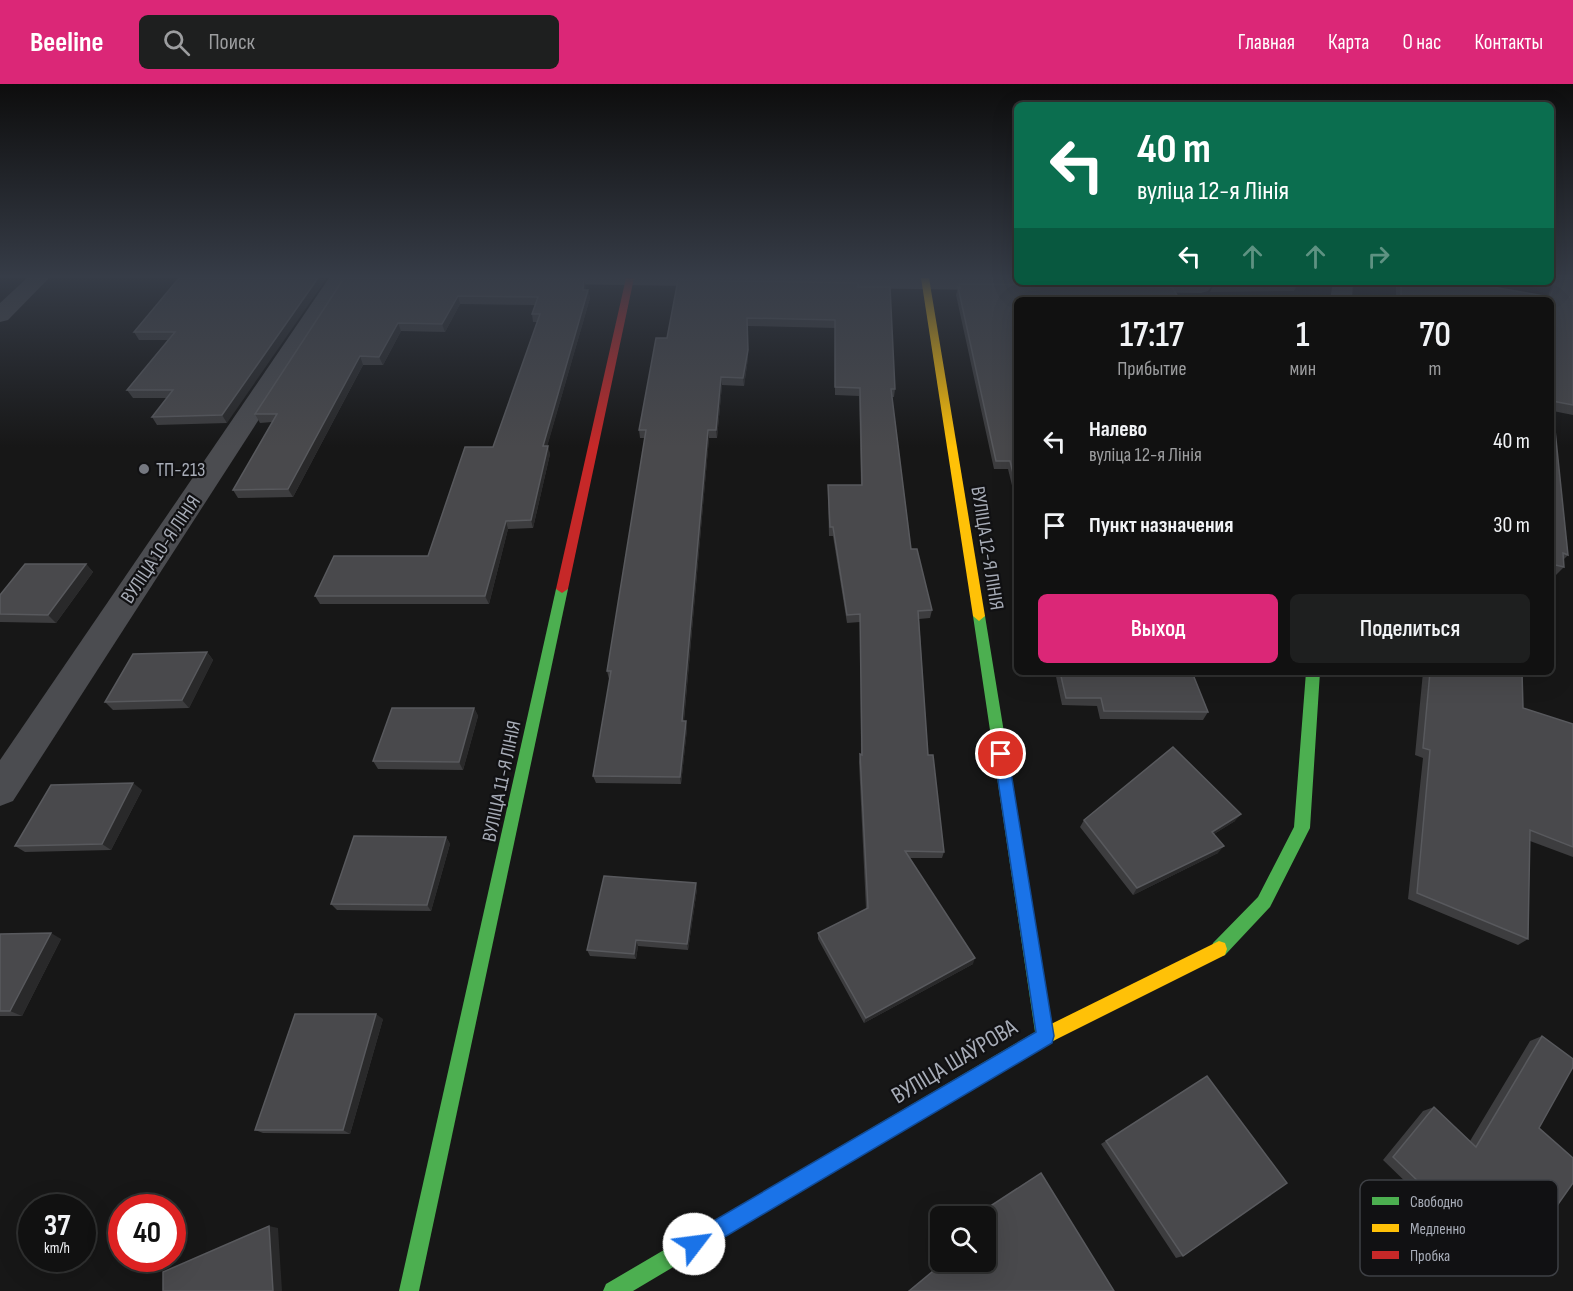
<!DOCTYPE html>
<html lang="ru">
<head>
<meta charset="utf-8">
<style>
  :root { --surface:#111; --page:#1e1f1f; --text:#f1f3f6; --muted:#9c9d9f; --line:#303131; --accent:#db2777 }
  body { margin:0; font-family:"Sofia Sans Condensed",sans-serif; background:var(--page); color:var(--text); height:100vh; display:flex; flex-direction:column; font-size:22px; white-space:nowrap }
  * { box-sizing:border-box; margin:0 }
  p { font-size:20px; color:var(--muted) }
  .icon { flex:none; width:33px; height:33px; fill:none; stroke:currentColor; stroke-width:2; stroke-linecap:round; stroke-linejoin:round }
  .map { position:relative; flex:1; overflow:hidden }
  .sheet { position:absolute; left:1014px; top:213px; width:540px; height:378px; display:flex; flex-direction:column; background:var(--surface); border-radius:9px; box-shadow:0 6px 24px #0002,0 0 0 2px var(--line) }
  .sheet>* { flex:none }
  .top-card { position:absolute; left:1014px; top:18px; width:540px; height:183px; border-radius:9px; box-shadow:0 6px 24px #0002,0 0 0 2px var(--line); background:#0b6e4f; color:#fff; overflow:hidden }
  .tools { position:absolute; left:930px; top:1122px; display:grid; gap:12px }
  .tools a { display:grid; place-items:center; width:66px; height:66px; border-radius:9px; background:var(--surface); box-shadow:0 6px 24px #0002,0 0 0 2px var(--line); font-size:30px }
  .speed { position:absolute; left:18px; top:1110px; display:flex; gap:12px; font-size:30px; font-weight:700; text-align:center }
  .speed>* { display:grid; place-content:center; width:78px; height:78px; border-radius:50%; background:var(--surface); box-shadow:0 6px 24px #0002,0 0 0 2px var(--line); line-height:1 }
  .speed small { font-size:15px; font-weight:400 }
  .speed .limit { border:9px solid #d22; background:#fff; color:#111 }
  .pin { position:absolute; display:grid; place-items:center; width:51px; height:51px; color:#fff; margin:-26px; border:3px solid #fff; border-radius:50%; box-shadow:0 2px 6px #0007 }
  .me { position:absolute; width:66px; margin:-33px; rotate:60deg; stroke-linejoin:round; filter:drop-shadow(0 0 4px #0008) }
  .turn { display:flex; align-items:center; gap:21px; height:126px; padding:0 24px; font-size:27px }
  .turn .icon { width:78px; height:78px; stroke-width:2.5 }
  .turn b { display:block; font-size:42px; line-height:51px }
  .lanes { display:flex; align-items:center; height:57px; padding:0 24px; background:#0003; justify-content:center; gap:30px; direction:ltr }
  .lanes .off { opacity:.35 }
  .eta { display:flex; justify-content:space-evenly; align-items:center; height:102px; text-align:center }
  .eta b { font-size:36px; font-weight:600; line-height:42px }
  .button { display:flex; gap:12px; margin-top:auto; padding:12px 24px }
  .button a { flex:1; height:69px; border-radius:9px; background:var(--accent); color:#fff; font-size:24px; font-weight:600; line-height:69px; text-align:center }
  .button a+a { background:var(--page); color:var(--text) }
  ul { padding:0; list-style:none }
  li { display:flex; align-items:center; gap:18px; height:84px; padding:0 24px }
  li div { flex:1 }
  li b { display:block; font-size:22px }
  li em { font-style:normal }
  header { display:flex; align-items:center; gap:36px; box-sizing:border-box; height:84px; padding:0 30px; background:var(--accent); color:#fff }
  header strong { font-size:28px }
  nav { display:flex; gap:33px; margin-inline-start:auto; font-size:21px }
  .search { width:420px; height:54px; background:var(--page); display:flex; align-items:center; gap:15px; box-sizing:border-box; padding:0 21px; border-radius:9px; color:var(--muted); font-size:22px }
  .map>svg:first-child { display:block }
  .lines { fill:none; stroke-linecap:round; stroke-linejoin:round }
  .street { fill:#4b4c50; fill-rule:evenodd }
  .fast { fill:#4caf50; fill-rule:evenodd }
  .slow { fill:#ffc107; fill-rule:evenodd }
  .jam { fill:#c62828; fill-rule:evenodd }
  .wall { fill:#3d3d3f }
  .shaded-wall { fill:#29292a }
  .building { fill:#49494c; stroke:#58595d; stroke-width:1.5 }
  .route { fill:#1a73e8; stroke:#114b97; stroke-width:1.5 }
  .poi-dot { fill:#757880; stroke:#111113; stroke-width:2 }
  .labels { text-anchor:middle; stroke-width:4.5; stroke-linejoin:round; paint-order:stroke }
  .poi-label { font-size:20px; fill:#a8adb8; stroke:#111113; text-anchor:start }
  .street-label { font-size:20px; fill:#a8adb8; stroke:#111113 }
  .near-street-label { font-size:24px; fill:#a8adb8; stroke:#111113 }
  .key { fill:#111113; stroke:#3e4045; stroke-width:1.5 }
  .key-label { font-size:16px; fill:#a8adb8 }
</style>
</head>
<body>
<header>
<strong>Beeline</strong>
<div class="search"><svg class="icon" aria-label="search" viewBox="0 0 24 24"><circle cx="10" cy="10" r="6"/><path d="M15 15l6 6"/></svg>Поиск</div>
<nav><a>Главная</a><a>Карта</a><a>О нас</a><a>Контакты</a></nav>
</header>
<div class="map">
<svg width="1573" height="1207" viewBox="0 0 1573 1207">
  <rect width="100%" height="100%" fill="#171717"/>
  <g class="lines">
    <g class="street">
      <polygon points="27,194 49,194 8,236 0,238 0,219"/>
      <polygon points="329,194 350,194 13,717 0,722 0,676"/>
      <polygon points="546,194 1017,194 1017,198 1206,198 1211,203 1208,207 1201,209 556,200"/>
      <polygon points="1333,198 1353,198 1352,216 1330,216"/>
    </g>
    <g class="fast">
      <polygon points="562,501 568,505 419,1207 399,1207 556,505"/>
      <polygon points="979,527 985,532 1052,942 1058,950 1055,956 633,1207 603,1207 606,1200 1035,948 973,532"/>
      <polygon points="1306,588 1320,588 1310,744 1270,823 1225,871 1219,873 1213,871 1211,865 1213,859 1258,813 1294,743"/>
    </g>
    <g class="slow">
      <polygon points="921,194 929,194 985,532 979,537 973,532"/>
      <polygon points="1219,857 1225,859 1227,865 1225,871 1049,959 1043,956 1040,950 1043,944"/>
    </g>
    <polygon class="jam" points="626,194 634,194 568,505 562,509 556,505"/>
  </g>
  <g class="wall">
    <polygon points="179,194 227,339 157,341 152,333 167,314 133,314 127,306 168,256 139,256 134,248"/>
    <polygon points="344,194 584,195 585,206 588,206 590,214 547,362 550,370 533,444 508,445 489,520 320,520 315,512 428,472 493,363 537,238 533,238 532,230 535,221 460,220 445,248 401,247 383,281 363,281 293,413 238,414 233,406 272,338 260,339 255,330"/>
    <polygon points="1554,194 1573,194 1573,331 1553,327 1568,471 1563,476 1564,483 1556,491 1551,490 1551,216 1396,216 1396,198 1481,198 1481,201 1548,212"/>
    <polygon points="1208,198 1297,198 1298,199 1294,207 1210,208 1213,202"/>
    <polygon points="959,200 1017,216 1017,422 1008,385 994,385 956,211"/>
    <polygon points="858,203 895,305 894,313 892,313 911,465 932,526 930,534 919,535 928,671 944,768 942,774 910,774 973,880 864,939 818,855 818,849 866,825 859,678 860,670 861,671 860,538 847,539 833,452 829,452 828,410 828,401 861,401 859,312 835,311 835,244 748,242 748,274 744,302 722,301 717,354 709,354 684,637 687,645 681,700 596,699 593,692 610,595 609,595 607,587 645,354 640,354 639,346 667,254"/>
    <polygon points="86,480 93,488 56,539 0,538 0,511"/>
    <polygon points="207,568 213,576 189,624 113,626 105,618"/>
    <polygon points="1055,588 1192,588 1208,628 1203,636 1100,635 1097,622 1062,621"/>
    <polygon points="1423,588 1522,588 1523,624 1573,640 1573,773 1530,757 1528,855 1518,861 1408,815 1423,674 1415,671"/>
    <polygon points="474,624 478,632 463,686 378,685 373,677"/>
    <polygon points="142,706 111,766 25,768 15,762"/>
    <polygon points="1084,736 1235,737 1214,750 1218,769 1133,811 1080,743"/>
    <polygon points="446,753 450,760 431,827 337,826 331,820"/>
    <polygon points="697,805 688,866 638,862 636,875 590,872 587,866"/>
    <polygon points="0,850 61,855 22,932 0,932"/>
    <polygon points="383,935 350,1050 263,1049 255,1046"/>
    <polygon points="1542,952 1539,1044 1511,1187 1499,1188 1383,1076 1423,1027 1434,1023 1470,1057 1530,957"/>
    <polygon points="1207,992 1183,1172 1176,1174 1101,1060"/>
  </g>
  <g class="shaded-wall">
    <polygon points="318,194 327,194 227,339 222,331"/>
    <polygon points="584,195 586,203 584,214 583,206"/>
    <polygon points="588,206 590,214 545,370 543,362"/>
    <polygon points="458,212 460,220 445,248 442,240"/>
    <polygon points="747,234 748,274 744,302 743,294"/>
    <polygon points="398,239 401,247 383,281 379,273"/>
    <polygon points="360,272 363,281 293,413 288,405"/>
    <polygon points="721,293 722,301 717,354 716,346"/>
    <polygon points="708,346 709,354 683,645 682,637"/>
    <polygon points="548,362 550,370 533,444 531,436"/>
    <polygon points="506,437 508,445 489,520 485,512"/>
    <polygon points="86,480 93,488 56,539 48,531"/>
    <polygon points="207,568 213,576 189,624 182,616"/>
    <polygon points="474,624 478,632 463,686 459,678"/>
    <polygon points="686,637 687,645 681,700 680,693"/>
    <polygon points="133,699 142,706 111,766 102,760"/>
    <polygon points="1241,730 1235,737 1206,755 1212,748"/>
    <polygon points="446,753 450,760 431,827 427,821"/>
    <polygon points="1224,762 1218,769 1133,811 1137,804"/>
    <polygon points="696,799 697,805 688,866 687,860"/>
    <polygon points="51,849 61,855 22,932 10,927"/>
    <polygon points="636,856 638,862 636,875 634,870"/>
    <polygon points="975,874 973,880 864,939 866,934"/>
    <polygon points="376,930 383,935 350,1050 343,1046"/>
    <polygon points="269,1142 278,1144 282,1207 273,1207"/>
  </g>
  <g class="building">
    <polygon points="179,194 318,194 222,331 152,333 173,306 127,306 175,248 134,248"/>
    <polygon points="344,194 584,195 583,206 588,206 543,362 548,362 531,436 506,437 485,512 315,512 334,472 428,472 465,363 493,363 540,230 532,230 538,213 458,212 442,240 398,239 379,273 360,272 288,405 233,406 277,330 255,330"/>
    <polygon points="1557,194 1573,194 1573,321 1552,317 1568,471 1563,469 1564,483 1551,480 1551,216 1401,216 1401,198 1481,198 1481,201 1550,213"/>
    <polygon points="678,196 858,199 858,203 890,203 895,305 891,305 911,465 917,465 932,526 918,527 928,671 933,671 944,768 905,767 975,874 866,934 818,849 868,824 860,670 862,671 860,530 847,531 833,443 830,443 828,401 862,401 860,304 835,303 835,236 747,234 748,266 743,294 721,293 716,346 708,346 682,637 686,637 680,693 593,692 611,587 607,587 646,346 639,346 656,254 667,254"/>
    <polygon points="1215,198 1297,198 1298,199 1213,200"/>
    <polygon points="959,200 1172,203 1180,216 1017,216 1017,405 1010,377 996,377 958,203 960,204"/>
    <polygon points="25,480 86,480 48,531 0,530 0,511"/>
    <polygon points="207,568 182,616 105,618 133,570"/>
    <polygon points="1060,588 1192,588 1208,628 1104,627 1101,614 1066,614"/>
    <polygon points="1430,588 1522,588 1523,624 1573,640 1573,763 1530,746 1528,855 1417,809 1430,666 1423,664"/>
    <polygon points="392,624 474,624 459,678 373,677"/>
    <polygon points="1173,663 1241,730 1212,748 1224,762 1137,804 1084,736"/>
    <polygon points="133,699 102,760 15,762 51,701"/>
    <polygon points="354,752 446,753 427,821 331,820"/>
    <polygon points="604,792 696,799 687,860 636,856 634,870 587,866"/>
    <polygon points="51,849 10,927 0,927 0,850"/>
    <polygon points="295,930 376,930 343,1046 255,1046"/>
    <polygon points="1542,952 1573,975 1573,983 1539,1044 1573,1074 1573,1099 1511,1187 1393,1073 1434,1023 1476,1063"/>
    <polygon points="1207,992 1287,1099 1183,1172 1106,1057"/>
    <polygon points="1041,1089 1114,1207 909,1207 944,1178 986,1178 986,1132 975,1132"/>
    <polygon points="269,1142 273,1207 163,1207 163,1188"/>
  </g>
  <linearGradient id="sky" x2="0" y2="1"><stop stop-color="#0d0d0d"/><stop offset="0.53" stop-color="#363c47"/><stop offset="1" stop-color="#363c47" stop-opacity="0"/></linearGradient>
  <rect width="1573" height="363" fill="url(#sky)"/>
  <polygon class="route" points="1001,664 1008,670 1054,952 1052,959 701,1167 694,1170 686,1167 683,1160 686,1153 1036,948 994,670"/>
  <circle class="poi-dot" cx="144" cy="385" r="6"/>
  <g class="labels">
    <g class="poi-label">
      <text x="156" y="392">ТП-213</text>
    </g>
    <g class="street-label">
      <text transform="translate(988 464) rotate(81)" y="7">ВУЛІЦА 12-Я ЛІНІЯ</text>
      <text transform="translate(160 465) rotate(-56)" y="7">ВУЛІЦА 10-Я ЛІНІЯ</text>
      <text transform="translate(501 697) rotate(-78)" y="7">ВУЛІЦА 11-Я ЛІНІЯ</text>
    </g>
    <g class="near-street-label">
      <text transform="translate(954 977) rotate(-31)" y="8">ВУЛІЦА ШАЎРОВА</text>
    </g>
  </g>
  <rect x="1360" y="1096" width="198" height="96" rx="9" class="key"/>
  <rect x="1372" y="1113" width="27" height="8" fill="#4caf50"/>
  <rect x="1372" y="1140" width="27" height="8" fill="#ffc107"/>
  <rect x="1372" y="1167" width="27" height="8" fill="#c62828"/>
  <g class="key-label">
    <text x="1410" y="1123">Свободно</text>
    <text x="1410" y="1150">Медленно</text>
    <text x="1410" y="1177">Пробка</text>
  </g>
</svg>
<div class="tools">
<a><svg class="icon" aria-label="search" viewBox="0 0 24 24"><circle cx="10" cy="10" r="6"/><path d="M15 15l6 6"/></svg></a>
</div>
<div class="speed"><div>37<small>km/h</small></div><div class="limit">40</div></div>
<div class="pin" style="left:1001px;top:670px;background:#d93025"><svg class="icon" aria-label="arrive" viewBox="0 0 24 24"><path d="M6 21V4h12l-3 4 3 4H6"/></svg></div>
<svg class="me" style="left:694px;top:1160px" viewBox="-20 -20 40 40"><circle r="19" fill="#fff"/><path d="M0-13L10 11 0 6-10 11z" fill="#1a73e8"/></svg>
<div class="top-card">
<div class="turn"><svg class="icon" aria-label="left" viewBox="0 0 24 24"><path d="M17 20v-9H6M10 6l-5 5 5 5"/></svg><div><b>40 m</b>вуліца 12-я Лінія</div></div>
<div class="lanes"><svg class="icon" aria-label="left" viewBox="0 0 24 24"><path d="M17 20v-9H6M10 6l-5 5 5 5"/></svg><svg class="icon off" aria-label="ahead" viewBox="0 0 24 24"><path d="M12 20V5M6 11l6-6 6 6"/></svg><svg class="icon off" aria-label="ahead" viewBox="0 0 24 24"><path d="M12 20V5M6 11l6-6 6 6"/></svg><svg class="icon off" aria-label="right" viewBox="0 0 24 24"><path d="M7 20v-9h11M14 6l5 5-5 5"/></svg></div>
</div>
<section class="sheet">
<div class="eta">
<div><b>17:17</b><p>Прибытие</p></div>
<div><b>1</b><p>мин</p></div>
<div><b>70</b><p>m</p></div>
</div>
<ul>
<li><svg class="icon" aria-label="left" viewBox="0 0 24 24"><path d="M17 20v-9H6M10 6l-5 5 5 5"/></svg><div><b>Налево</b><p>вуліца 12-я Лінія</p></div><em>40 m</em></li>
<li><svg class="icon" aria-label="arrive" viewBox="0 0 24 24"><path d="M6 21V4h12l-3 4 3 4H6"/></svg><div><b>Пункт назначения</b></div><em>30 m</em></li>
</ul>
<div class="button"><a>Выход</a><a>Поделиться</a></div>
</section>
</div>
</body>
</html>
